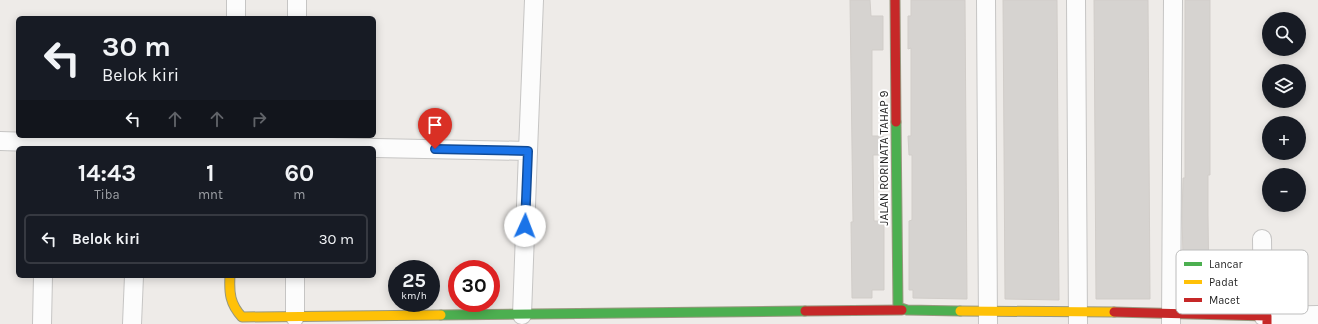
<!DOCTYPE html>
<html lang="id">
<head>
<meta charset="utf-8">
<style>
  :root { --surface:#171b24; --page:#20242c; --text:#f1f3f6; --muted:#9ea1a6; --line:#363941 }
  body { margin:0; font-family:Karla,sans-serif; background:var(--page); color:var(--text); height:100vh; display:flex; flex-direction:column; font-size:15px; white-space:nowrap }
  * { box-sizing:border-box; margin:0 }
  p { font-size:13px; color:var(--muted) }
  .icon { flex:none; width:22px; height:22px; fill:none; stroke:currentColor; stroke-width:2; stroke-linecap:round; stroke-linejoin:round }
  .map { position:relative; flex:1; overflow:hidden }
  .drawer { position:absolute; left:16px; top:146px; width:360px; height:132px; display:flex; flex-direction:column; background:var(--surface); border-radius:6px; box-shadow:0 2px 10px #0003 }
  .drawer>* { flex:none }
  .hud { position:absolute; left:16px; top:16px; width:360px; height:122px; border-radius:6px; box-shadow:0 2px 10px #0003; background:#171b24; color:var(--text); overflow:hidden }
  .buttons { position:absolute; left:1262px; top:12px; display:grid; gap:8px }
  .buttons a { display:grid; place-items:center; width:44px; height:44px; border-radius:50%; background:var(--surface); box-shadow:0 2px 10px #0003; font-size:20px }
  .speed { position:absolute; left:388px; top:260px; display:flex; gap:8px; font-size:20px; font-weight:700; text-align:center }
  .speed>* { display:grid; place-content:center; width:52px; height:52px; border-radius:50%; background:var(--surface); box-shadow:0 2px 10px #0003; line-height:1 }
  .speed small { font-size:10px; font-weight:400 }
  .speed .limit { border:6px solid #d22; background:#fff; color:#111 }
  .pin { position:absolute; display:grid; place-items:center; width:34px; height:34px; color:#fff; margin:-41px -17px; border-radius:50% 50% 50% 0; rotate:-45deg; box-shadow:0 0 4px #0007 }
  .pin .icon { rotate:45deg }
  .me { position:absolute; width:44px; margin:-22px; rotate:2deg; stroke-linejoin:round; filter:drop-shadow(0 0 3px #0008) }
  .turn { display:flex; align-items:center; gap:14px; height:84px; padding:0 20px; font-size:18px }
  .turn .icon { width:52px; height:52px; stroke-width:2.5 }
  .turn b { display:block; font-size:28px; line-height:34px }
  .lanes { display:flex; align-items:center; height:38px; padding:0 20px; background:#0003; justify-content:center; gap:20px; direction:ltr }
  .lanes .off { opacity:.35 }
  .eta { display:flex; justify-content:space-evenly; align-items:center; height:68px; text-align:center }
  .eta b { font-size:24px; font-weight:700; line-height:28px }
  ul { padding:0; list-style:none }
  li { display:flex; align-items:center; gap:12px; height:50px; margin:0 8px 6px; padding:0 12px; border:2px solid var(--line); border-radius:6px }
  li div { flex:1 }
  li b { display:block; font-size:15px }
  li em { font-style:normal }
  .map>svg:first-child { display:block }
  .building { fill:#d6d3d0; stroke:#d1cdc9 }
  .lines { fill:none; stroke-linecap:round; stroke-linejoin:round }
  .street-casing { stroke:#c6c5c4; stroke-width:20 }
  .fast-casing { stroke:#98987f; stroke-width:11 }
  .slow-casing { stroke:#98987f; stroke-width:11 }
  .jam-casing { stroke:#98987f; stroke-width:11 }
  .street { stroke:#fcfcfc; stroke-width:18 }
  .fast { stroke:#4caf50; stroke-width:9 }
  .slow { stroke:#ffc107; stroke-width:9 }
  .jam { stroke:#c62828; stroke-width:9 }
  .route-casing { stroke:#114b97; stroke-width:10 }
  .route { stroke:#1a73e8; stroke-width:7 }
  .labels { text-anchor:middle; stroke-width:4; stroke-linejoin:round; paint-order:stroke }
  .street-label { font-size:12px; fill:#1f1f1f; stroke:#fff }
  .key { fill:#fff; stroke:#bcbcbc; stroke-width:1 }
  .key-label { font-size:11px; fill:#1f1f1f }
</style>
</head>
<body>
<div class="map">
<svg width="1318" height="324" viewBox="0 0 1318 324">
  <rect width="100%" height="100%" fill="#eeebe8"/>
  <g class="building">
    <polygon points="850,0 870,0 871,16 883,16 883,50 872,50 872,136 883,136 884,155 873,155 874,221 884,221 884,290 872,290 872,298 852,298 851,222 853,222"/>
    <polygon points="911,0 965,0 967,299 913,298 913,290 909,290 909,221 912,220 912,155 909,155 908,136 911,136 911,48 908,49 908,16 911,16"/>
    <polygon points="1003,0 1057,0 1059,300 1005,299"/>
    <polygon points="1094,0 1148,0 1150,299 1096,299"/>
    <polygon points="1185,0 1210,0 1210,175 1208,175 1208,215 1209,295 1184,295 1182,217 1183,178 1185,178"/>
  </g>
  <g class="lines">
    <defs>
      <g id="street">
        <polyline points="986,0 988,324"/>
        <polyline points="1076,0 1078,324"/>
        <polyline points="236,18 236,0"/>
        <polyline points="297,18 297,0"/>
        <polyline points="235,136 235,145 528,151 522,315"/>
        <polyline points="0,141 124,145 145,143 235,145 235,148"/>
        <polyline points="528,151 534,0"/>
        <polyline points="1262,239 1263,316"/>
        <polyline points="1267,316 1318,315"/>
        <polyline points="295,317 295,276"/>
        <polyline points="42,324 43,276"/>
        <polyline points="132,324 134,276"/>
        <polyline points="1171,324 1173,0"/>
      </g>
      <g id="fast">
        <polyline points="896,122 898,307 907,310 960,311"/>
        <polyline points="441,315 805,311"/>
      </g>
      <g id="slow">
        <path d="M230,276C229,293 230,304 242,317L441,315"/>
        <polyline points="960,311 1114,312"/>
      </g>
      <g id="jam">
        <polyline points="895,0 896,122"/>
        <polyline points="805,311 902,310"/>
        <polyline points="1114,312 1267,316 1267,324"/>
      </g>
    </defs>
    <use href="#street" class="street-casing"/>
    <use href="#fast" class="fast-casing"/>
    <use href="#slow" class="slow-casing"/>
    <use href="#jam" class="jam-casing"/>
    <use href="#street" class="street"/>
    <use href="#fast" class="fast"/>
    <use href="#slow" class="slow"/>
    <use href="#jam" class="jam"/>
  </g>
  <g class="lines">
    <defs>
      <polyline id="route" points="435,149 528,151 525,226"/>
    </defs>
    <use href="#route" class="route-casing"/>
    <use href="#route" class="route"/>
  </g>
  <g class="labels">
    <g class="street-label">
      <text transform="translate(884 158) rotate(-90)" y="4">JALAN RORINATA TAHAP 9</text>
    </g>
  </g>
  <rect x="1176" y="250" width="132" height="64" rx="6" class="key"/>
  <rect x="1184" y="262" width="18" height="4" fill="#4caf50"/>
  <rect x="1184" y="280" width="18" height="4" fill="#ffc107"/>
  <rect x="1184" y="298" width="18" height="4" fill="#c62828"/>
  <g class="key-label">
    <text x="1209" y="268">Lancar</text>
    <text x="1209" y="286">Padat</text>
    <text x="1209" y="304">Macet</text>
  </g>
</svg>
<div class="buttons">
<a><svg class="icon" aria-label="search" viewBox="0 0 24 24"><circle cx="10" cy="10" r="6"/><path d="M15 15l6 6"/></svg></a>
<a><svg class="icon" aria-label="layers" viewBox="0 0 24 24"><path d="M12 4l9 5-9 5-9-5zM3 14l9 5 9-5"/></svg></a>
<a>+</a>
<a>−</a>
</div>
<div class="speed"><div>25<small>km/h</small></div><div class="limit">30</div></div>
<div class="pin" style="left:435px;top:149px;background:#d93025"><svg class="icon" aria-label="arrive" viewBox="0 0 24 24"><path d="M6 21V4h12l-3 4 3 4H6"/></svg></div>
<svg class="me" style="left:525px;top:226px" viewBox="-20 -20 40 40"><circle r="19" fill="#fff"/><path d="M0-13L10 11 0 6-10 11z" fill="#1a73e8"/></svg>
<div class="hud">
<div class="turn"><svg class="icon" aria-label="left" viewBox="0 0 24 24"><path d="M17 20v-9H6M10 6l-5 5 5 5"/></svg><div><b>30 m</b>Belok kiri</div></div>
<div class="lanes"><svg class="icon" aria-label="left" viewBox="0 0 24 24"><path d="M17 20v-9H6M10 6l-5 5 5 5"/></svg><svg class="icon off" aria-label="ahead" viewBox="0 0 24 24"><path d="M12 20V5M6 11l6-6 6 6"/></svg><svg class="icon off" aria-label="ahead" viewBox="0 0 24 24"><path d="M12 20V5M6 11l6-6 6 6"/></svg><svg class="icon off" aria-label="right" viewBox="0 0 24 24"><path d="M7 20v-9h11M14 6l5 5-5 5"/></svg></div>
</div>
<section class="drawer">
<div class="eta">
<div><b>14:43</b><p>Tiba</p></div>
<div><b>1</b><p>mnt</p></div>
<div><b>60</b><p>m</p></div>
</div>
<ul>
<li><svg class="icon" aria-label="left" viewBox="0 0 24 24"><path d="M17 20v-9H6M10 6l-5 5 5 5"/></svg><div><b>Belok kiri</b></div><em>30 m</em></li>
</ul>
</section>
</div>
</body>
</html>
